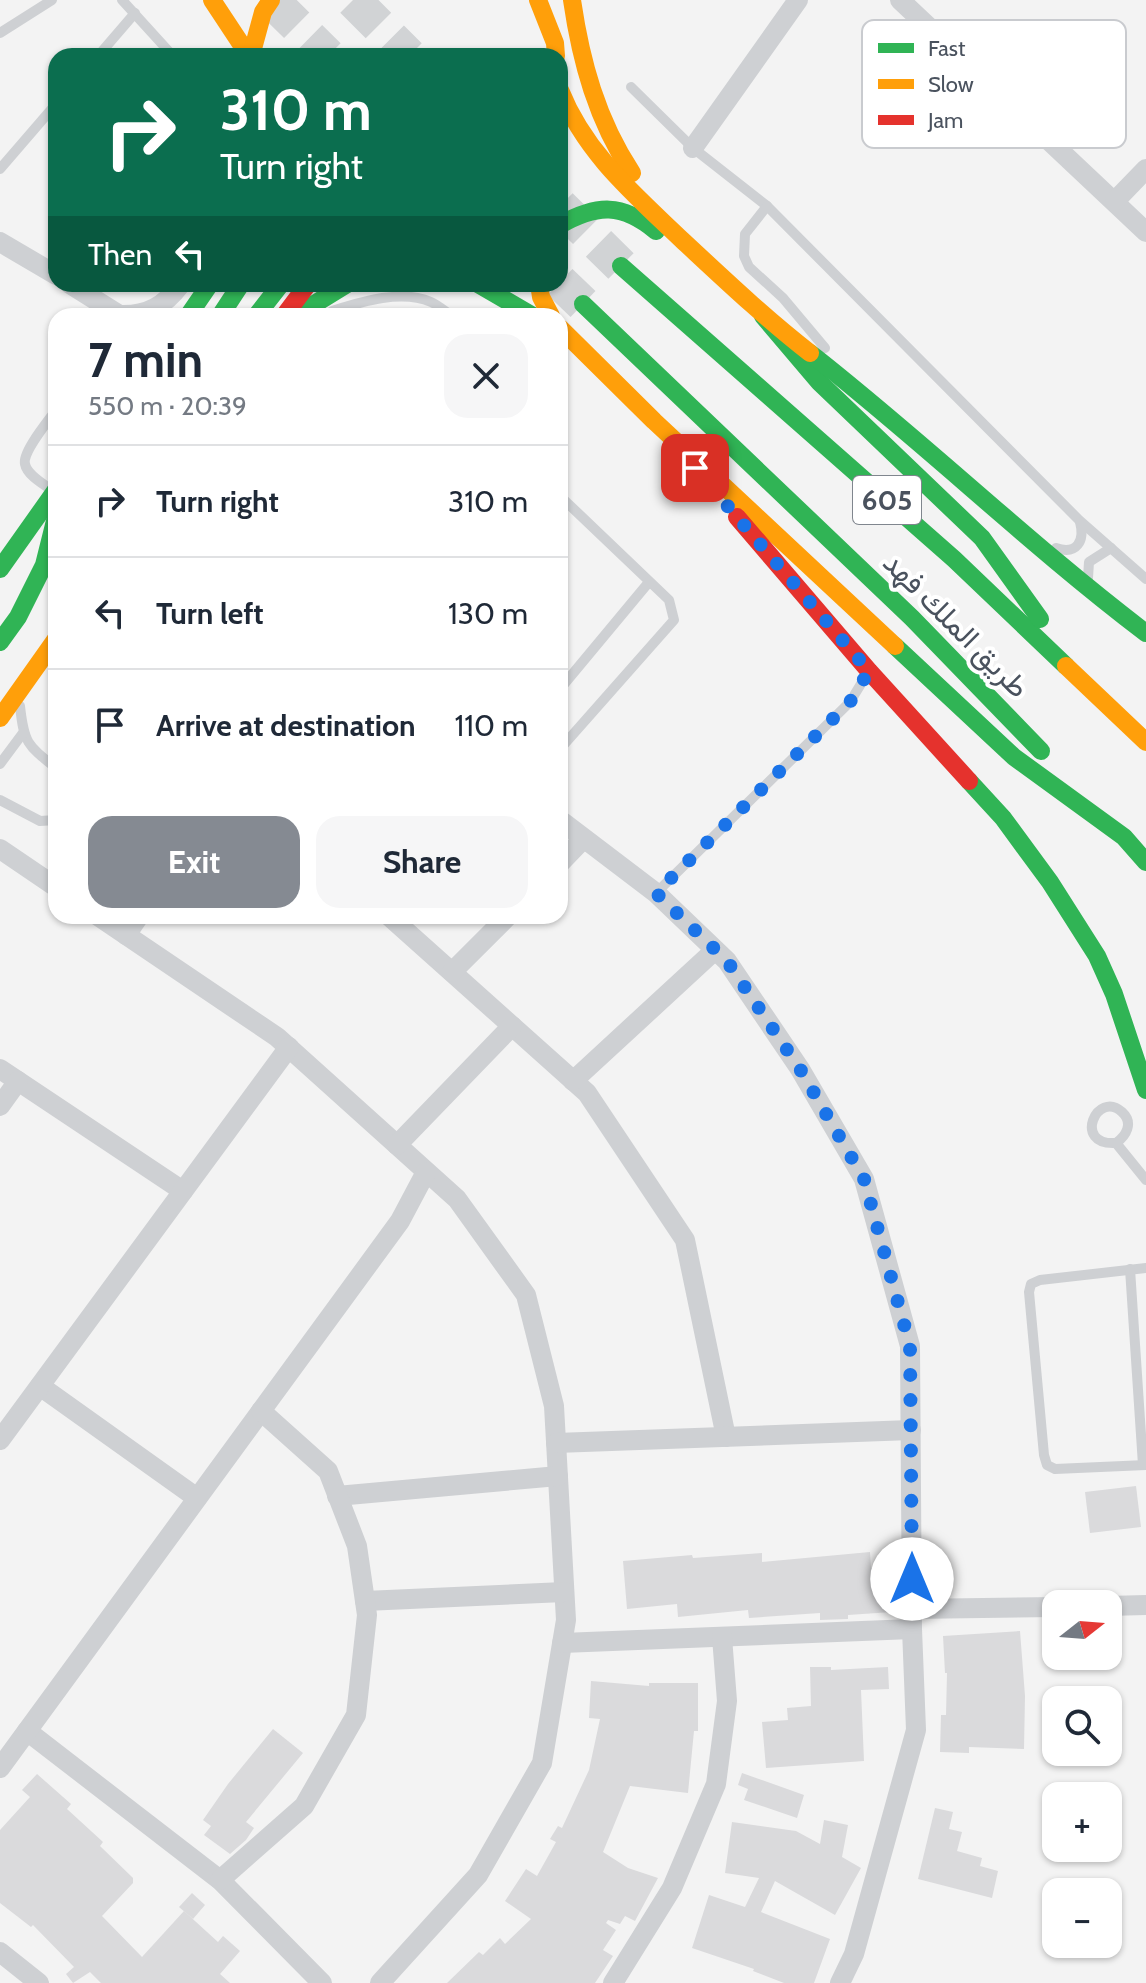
<!DOCTYPE html>
<html lang="en">
<head>
<meta charset="utf-8">
<style>
  :root { --surface:#fff; --page:#f6f6f7; --text:#1f2937; --muted:#747a83; --line:#e0e1e3; --accent:#858a92 }
  body { margin:0; font-family:Cabin,Vazirmatn,sans-serif; background:var(--page); color:var(--text); height:100vh; display:flex; flex-direction:column; font-size:30px; white-space:nowrap }
  * { box-sizing:border-box; margin:0 }
  p { font-size:26px; color:var(--muted) }
  .icon { flex:none; width:44px; height:44px; fill:none; stroke:currentColor; stroke-width:2; stroke-linecap:round; stroke-linejoin:round }
  .map { position:relative; flex:1; overflow:hidden }
  .details { position:absolute; left:48px; top:308px; width:520px; height:616px; display:flex; flex-direction:column; background:var(--surface); border-radius:24px; box-shadow:0 2px 6px #0004 }
  .details>* { flex:none }
  .banner { position:absolute; left:48px; top:48px; width:520px; height:244px; border-radius:24px; box-shadow:0 2px 6px #0004; background:#0b6e4f; color:#fff; overflow:hidden }
  .needle { width:52px; rotate:73deg }
  .tools { position:absolute; left:1042px; top:1590px; display:grid; gap:16px }
  .tools a { display:grid; place-items:center; width:80px; height:80px; border-radius:16px; background:var(--surface); box-shadow:0 2px 6px #0004; font-size:40px }
  .pin { position:absolute; display:grid; place-items:center; width:68px; height:68px; color:#fff; margin:-34px; border-radius:16px; box-shadow:0 4px 12px #0006 }
  .me { position:absolute; width:88px; margin:-44px; rotate:0deg; stroke-linejoin:round; filter:drop-shadow(0 0 6px #0008) }
  .turn { display:flex; align-items:center; gap:28px; height:168px; padding:0 40px; font-size:36px }
  .turn .icon { width:104px; height:104px; stroke-width:2.5 }
  .turn b { display:block; font-size:56px; line-height:68px }
  .then { display:flex; align-items:center; height:76px; padding:0 40px; background:#0003; gap:16px; font-size:30px }
  .round { display:grid; place-items:center; flex:none; width:84px; height:84px; border-radius:24px; background:var(--page) }
  .summary { display:flex; align-items:center; justify-content:space-between; height:136px; padding:0 40px }
  h1 { font-size:48px; font-weight:700; line-height:60px }
  .action { display:flex; gap:16px; margin-top:auto; padding:16px 40px }
  .action a { flex:1; height:92px; border-radius:24px; background:var(--accent); color:#fff; font-size:32px; font-weight:700; line-height:92px; text-align:center }
  .action a+a { background:var(--page); color:var(--text) }
  ul { padding:0; list-style:none }
  li { display:flex; align-items:center; gap:24px; height:112px; padding:0 40px; border-top:2px solid var(--line) }
  li div { flex:1 }
  li b { display:block; font-size:30px }
  li em { font-style:normal }
  .map>svg:first-child { display:block }
  .building { fill:#dadadc }
  .lines { fill:none; stroke-linecap:round; stroke-linejoin:round }
  .highway-tunnel { stroke:#d1d3d5; stroke-width:36; stroke-dasharray:36 18; stroke-linecap:butt }
  .lane { stroke:#ced0d3; stroke-width:10 }
  .street { stroke:#ced0d3; stroke-width:20 }
  .fast { stroke:#30b455; stroke-width:18 }
  .slow { stroke:#ff9f0a; stroke-width:18 }
  .jam { stroke:#e5322d; stroke-width:18 }
  .route { stroke:#1a73e8; stroke-width:14; stroke-dasharray:0 25.2 }
  .labels { text-anchor:middle; stroke-width:8; stroke-linejoin:round; paint-order:stroke }
  .shield { fill:#fff; stroke:#80868e; stroke-width:2 }
  .shield-label { font-size:28px; font-weight:bold; fill:#4a525e }
  .street-label { font-size:30px; fill:#4a525e; stroke:#fff }
  .key { fill:#fff; stroke:#c9cbcf; stroke-width:2 }
  .key-label { font-size:22px; fill:#4a525e }
</style>
</head>
<body>
<div class="map">
<svg width="1146" height="1983" viewBox="0 0 1146 1983">
  <rect width="100%" height="100%" fill="#f3f3f3"/>
  <g class="building">
    <polygon points="1136,1486 1141,1527 1090,1533 1085,1492"/>
    <polygon points="870,1552 871,1568 889,1567 892,1612 848,1615 848,1619 820,1620 820,1613 749,1618 748,1610 678,1617 677,1604 627,1609 623,1561 692,1555 693,1558 762,1553 762,1562"/>
    <polygon points="1020,1631 1025,1696 1024,1749 969,1747 969,1753 940,1752 941,1715 946,1715 947,1673 945,1673 943,1636"/>
    <polygon points="810,1667 831,1667 831,1670 888,1667 889,1689 861,1690 864,1761 766,1768 762,1722 788,1720 787,1708 811,1706"/>
    <polygon points="591,1681 649,1686 649,1683 698,1683 698,1731 694,1731 688,1793 630,1786 603,1852 628,1868 658,1878 635,1921 625,1916 620,1924 608,1920 606,1923 616,1930 603,1950 613,1956 595,1983 447,1983 479,1952 483,1955 500,1938 505,1944 531,1919 505,1901 526,1869 537,1876 556,1842 550,1839 558,1826 562,1828 589,1770 600,1719 589,1718"/>
    <polygon points="273,1729 303,1753 246,1822 254,1828 246,1840 230,1854 204,1835 211,1826 203,1820 228,1784"/>
    <polygon points="742,1773 804,1795 797,1818 744,1800 748,1789 738,1785"/>
    <polygon points="37,1774 71,1804 67,1809 103,1842 100,1846 133,1878 133,1883 102,1916 142,1957 184,1911 218,1942 223,1936 240,1951 220,1974 230,1983 101,1983 90,1972 73,1983 66,1974 74,1967 33,1925 31,1927 0,1903 0,1830 30,1797 22,1790"/>
    <polygon points="935,1808 953,1812 949,1829 962,1832 957,1851 982,1858 980,1866 998,1871 992,1898 918,1879"/>
    <polygon points="824,1820 848,1825 842,1857 861,1868 835,1915 775,1881 761,1912 830,1939 814,1983 784,1983 753,1971 754,1969 692,1948 709,1895 745,1907 759,1878 725,1873 732,1822 796,1831 820,1844"/>
    <polygon points="192,1893 205,1905 193,1919 179,1907"/>
  </g>
  <g class="lines">
    <g class="highway-tunnel">
      <polyline points="271,0 328,56"/>
      <polyline points="353,0 409,56"/>
      <polyline points="560,206 621,266"/>
      <polyline points="560,282 583,304"/>
    </g>
    <g class="lane">
      <polyline points="122,0 173,56"/>
      <polyline points="0,33 52,0"/>
      <polyline points="98,56 135,13"/>
      <polyline points="631,87 693,148 767,206 1079,520 1146,579"/>
      <polyline points="0,169 56,104"/>
      <polyline points="767,206 745,234 744,256 749,267 783,298 825,348"/>
      <path d="M332,311C361,302 401,289 431,302C438,305 446,312 452,316"/>
      <path d="M52,490C43,484 27,475 25,464C22,452 49,420 56,410"/>
      <polyline points="560,496 669,600 674,620 560,749"/>
      <path d="M1056,548C1077,555 1085,541 1080,522"/>
      <polyline points="1088,578 1089,562 1111,548"/>
      <polyline points="560,689 649,582"/>
      <path d="M20,706C24,743 27,745 56,768"/>
      <polyline points="0,764 23,733"/>
      <polyline points="0,800 40,821 56,820"/>
      <polyline points="656,893 850,702 867,674"/>
      <path d="M1116,1143C1126,1136 1134,1123 1122,1112C1097,1089 1072,1146 1116,1143L1146,1180"/>
      <polyline points="1146,1268 1040,1280 1031,1284 1029,1292 1044,1455 1047,1465 1055,1469 1146,1465"/>
      <polyline points="1130,1269 1143,1465"/>
    </g>
    <g class="street">
      <polyline points="900,0 1146,232"/>
      <polyline points="693,148 798,0"/>
      <polyline points="1115,201 1146,169"/>
      <polyline points="0,242 56,275"/>
      <polyline points="70,284 121,316"/>
      <path d="M120,315C148,316 164,306 181,284"/>
      <polyline points="560,820 656,893 727,961 800,1069 864,1179 910,1346 912,1629 916,1730 854,1954 840,1983"/>
      <polyline points="0,849 56,887"/>
      <polyline points="560,863 583,839"/>
      <polyline points="98,916 277,1037 457,1199 526,1295 554,1406 566,1620 542,1763 478,1875 380,1983"/>
      <polyline points="389,916 587,1093 685,1240 726,1437"/>
      <polyline points="126,935 139,916"/>
      <polyline points="452,972 508,916"/>
      <polyline points="0,1069 183,1191"/>
      <polyline points="573,1081 714,951"/>
      <polyline points="0,1106 18,1081"/>
      <polyline points="397,1145 512,1026"/>
      <polyline points="40,1386 197,1498"/>
      <polyline points="0,1440 289,1047"/>
      <polyline points="556,1443 911,1430"/>
      <polyline points="337,1496 558,1476"/>
      <polyline points="365,1601 564,1592"/>
      <polyline points="1108,1606 1146,1605"/>
      <polyline points="912,1609 1056,1607"/>
      <polyline points="562,1643 912,1629"/>
      <polyline points="27,1731 220,1880 322,1983"/>
      <polyline points="0,1768 400,1221 426,1172"/>
      <polyline points="220,1880 304,1806 356,1715 367,1615 357,1546 328,1471 261,1411"/>
      <polyline points="0,1952 39,1983"/>
      <polyline points="613,1983 672,1888 716,1784 727,1701 722,1637"/>
    </g>
    <g class="fast">
      <path d="M560,225C597,204 622,203 656,231"/>
      <polyline points="621,266 954,559 1066,666"/>
      <polyline points="478,284 533,316"/>
      <polyline points="583,304 912,618 1041,751"/>
      <polyline points="188,316 210,284"/>
      <polyline points="220,316 241,284"/>
      <polyline points="256,316 281,284"/>
      <polyline points="295,316 347,284"/>
      <polyline points="763,316 819,382 982,538 1040,619"/>
      <path d="M810,353C925,443 1030,545 1146,633"/>
      <polyline points="0,569 56,490"/>
      <polyline points="0,642 18,617 44,565 56,517"/>
      <polyline points="895,646 1014,757 1124,837 1146,862"/>
      <polyline points="969,781 1003,818 1050,882 1097,956 1114,994 1146,1090"/>
    </g>
    <g class="slow">
      <polyline points="212,0 249,56"/>
      <polyline points="538,0 555,43 556,56"/>
      <path d="M572,0C581,62 597,120 632,173"/>
      <polyline points="251,56 263,12 271,0"/>
      <path d="M560,90C585,153 634,194 682,240C724,279 765,318 810,353"/>
      <polyline points="539,284 541,297 551,316"/>
      <polyline points="560,328 654,421 895,646"/>
      <polyline points="1066,666 1146,742"/>
      <polyline points="0,718 56,639"/>
    </g>
    <g class="jam">
      <polyline points="284,316 308,284"/>
      <polyline points="737,517 869,671 969,781"/>
    </g>
  </g>
  <g class="lines">
    <polyline class="route" points="695,468 869,671 850,702 656,893 727,961 800,1069 864,1179 910,1346 912,1579"/>
  </g>
  <g class="labels">
    <rect class="shield" x="853" y="476" width="68" height="48" rx="6"/>
    <g class="shield-label">
      <text x="887" y="510">605</text>
    </g>
    <g class="street-label">
      <text transform="translate(956 625) rotate(45)" y="10">طريق الملك فهد</text>
    </g>
  </g>
  <rect x="862" y="20" width="264" height="128" rx="12" class="key"/>
  <rect x="878" y="43" width="36" height="10" fill="#30b455"/>
  <rect x="878" y="79" width="36" height="10" fill="#ff9f0a"/>
  <rect x="878" y="115" width="36" height="10" fill="#e5322d"/>
  <g class="key-label">
    <text x="928" y="56">Fast</text>
    <text x="928" y="92">Slow</text>
    <text x="928" y="128">Jam</text>
  </g>
</svg>
<div class="tools">
<a><svg class="needle" viewBox="-14 -14 28 28"><path d="M0-13l5 13h-10z" fill="#e53935"/><path d="M0 13l5-13h-10z" fill="#747a83"/></svg></a>
<a><svg class="icon" aria-label="search" viewBox="0 0 24 24"><circle cx="10" cy="10" r="6"/><path d="M15 15l6 6"/></svg></a>
<a>+</a>
<a>−</a>
</div>
<div class="pin" style="left:695px;top:468px;background:#d93025"><svg class="icon" aria-label="arrive" viewBox="0 0 24 24"><path d="M6 21V4h12l-3 4 3 4H6"/></svg></div>
<svg class="me" style="left:912px;top:1579px" viewBox="-20 -20 40 40"><circle r="19" fill="#fff"/><path d="M0-13L10 11 0 6-10 11z" fill="#1a73e8"/></svg>
<div class="banner">
<div class="turn"><svg class="icon" aria-label="right" viewBox="0 0 24 24"><path d="M7 20v-9h11M14 6l5 5-5 5"/></svg><div><b>310 m</b>Turn right</div></div>
<div class="then">Then<svg class="icon" aria-label="left" viewBox="0 0 24 24"><path d="M17 20v-9H6M10 6l-5 5 5 5"/></svg></div>
</div>
<section class="details">
<div class="summary"><div><h1>7 min</h1><p>550 m · 20:39</p></div><a class="round"><svg class="icon" aria-label="close" viewBox="0 0 24 24"><path d="M6 6l12 12M18 6L6 18"/></svg></a></div>
<ul>
<li><svg class="icon" aria-label="right" viewBox="0 0 24 24"><path d="M7 20v-9h11M14 6l5 5-5 5"/></svg><div><b>Turn right</b></div><em>310 m</em></li>
<li><svg class="icon" aria-label="left" viewBox="0 0 24 24"><path d="M17 20v-9H6M10 6l-5 5 5 5"/></svg><div><b>Turn left</b></div><em>130 m</em></li>
<li><svg class="icon" aria-label="arrive" viewBox="0 0 24 24"><path d="M6 21V4h12l-3 4 3 4H6"/></svg><div><b>Arrive at destination</b></div><em>110 m</em></li>
</ul>
<div class="action"><a>Exit</a><a>Share</a></div>
</section>
</div>
</body>
</html>
